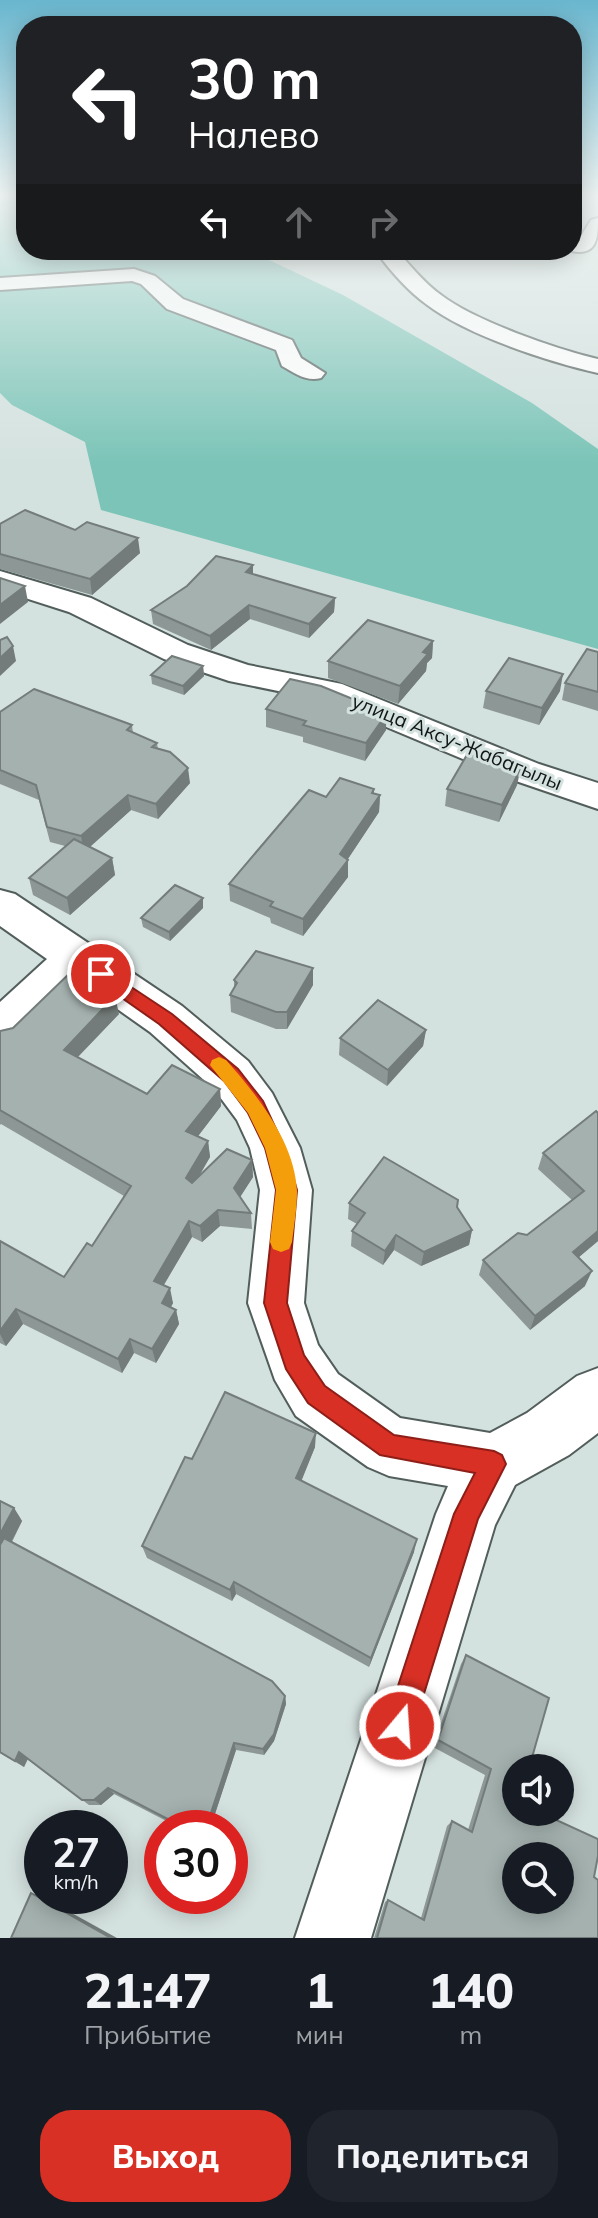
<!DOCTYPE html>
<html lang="ru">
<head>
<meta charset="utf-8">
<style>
  :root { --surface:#171b24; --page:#20242c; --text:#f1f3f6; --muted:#9ea1a6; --accent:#d93025 }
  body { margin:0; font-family:Mulish,sans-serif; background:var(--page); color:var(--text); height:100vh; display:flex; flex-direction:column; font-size:30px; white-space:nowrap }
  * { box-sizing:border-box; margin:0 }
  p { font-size:26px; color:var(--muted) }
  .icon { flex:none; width:44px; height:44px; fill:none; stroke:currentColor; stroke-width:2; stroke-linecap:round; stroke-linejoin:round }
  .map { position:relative; height:1938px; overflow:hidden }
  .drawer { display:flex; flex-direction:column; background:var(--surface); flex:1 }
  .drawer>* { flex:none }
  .hud { position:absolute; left:16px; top:16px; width:566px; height:244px; border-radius:32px; box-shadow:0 4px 20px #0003; background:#202124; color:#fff; overflow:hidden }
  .buttons { position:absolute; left:502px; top:1754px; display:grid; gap:16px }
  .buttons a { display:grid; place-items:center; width:72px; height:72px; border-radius:50%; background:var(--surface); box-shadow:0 4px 20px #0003; font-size:40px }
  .speed { position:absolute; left:24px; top:1810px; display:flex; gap:16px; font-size:40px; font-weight:700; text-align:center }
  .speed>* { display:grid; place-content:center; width:104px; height:104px; border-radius:50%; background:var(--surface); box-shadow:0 4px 20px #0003; line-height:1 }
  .speed small { font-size:20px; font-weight:400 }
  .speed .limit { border:12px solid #d22; background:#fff; color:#111 }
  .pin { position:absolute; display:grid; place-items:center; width:68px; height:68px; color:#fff; margin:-34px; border:4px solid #fff; border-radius:50%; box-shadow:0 2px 8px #0007 }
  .me { position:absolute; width:88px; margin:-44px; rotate:18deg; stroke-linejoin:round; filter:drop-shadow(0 0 6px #0008) }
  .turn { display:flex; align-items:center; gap:28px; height:168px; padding:0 40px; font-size:36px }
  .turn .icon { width:104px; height:104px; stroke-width:2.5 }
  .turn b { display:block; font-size:56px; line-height:68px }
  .lanes { display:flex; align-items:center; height:76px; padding:0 40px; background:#0003; justify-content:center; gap:40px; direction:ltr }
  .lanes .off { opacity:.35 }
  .eta { display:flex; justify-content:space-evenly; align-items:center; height:136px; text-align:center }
  .eta b { font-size:48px; font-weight:800; line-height:56px }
  .action { display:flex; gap:16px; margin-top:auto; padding:16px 40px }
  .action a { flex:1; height:92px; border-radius:32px; background:var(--accent); color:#fff; font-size:32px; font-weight:800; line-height:92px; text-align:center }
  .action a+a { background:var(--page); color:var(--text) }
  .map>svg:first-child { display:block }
  .green { fill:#7bc4b7 }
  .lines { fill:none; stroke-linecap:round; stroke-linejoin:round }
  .minor-casing { stroke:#525e5b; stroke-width:4 }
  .minor { fill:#fff; fill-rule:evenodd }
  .wall { fill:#8d9896 }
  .shaded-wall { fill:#737c7a }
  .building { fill:#a4b1ae; stroke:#737c7a; stroke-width:2; fill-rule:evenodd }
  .route { fill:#d93025; stroke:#8d1f18; stroke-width:2 }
  .slow { fill:#f59e0b }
  .labels { text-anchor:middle; stroke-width:6; stroke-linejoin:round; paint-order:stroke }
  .far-street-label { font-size:20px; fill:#111615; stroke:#d4e2df }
</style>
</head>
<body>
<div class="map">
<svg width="598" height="1938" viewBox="0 0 598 1938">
  <rect width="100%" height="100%" fill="#d4e2df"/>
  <polygon class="green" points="0,194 26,194 26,250 248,250 343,295 532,403 598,449 598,649 101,510 85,442 12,405 0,393"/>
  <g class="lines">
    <defs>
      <g id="minor">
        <path d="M598,218C598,241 596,258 567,250H572V239H579L591,220Z"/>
        <path d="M375,250H396C410,265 424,283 441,295C475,321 556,349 598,359V373C549,362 466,335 426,304C408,291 388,268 375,250Z"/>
        <path d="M134,269L155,276L183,299L292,340L301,358L325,373L321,378C306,382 295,373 282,366L276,350L167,309L141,284L132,281L0,290V278Z"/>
        <polygon points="0,571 91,598 188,645 248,665 342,684 539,764 598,783 598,809 513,780 322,700 229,681 164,659 69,612 0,590"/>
        <polygon points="0,890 15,894 182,1006 248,1061 272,1093 300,1148 312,1190 304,1303 318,1345 338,1374 400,1418 490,1433 527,1413 577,1376 598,1368 598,1433 569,1455 515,1485 495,1525 371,1938 295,1938 436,1514 448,1486 389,1476 368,1467 296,1416 275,1380 248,1303 260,1190 250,1148 237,1120 214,1089 150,1032 79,982 16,1043 0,1048 0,1002 47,959 0,926"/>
      </g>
    </defs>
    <use href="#minor" class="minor-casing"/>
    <use href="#minor" class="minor"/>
  </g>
  <g class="wall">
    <polygon points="0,524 75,530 140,553 92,595 0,569"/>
    <polygon points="253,565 253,574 335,598 334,612 309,638 250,619 211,650 153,624 151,610"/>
    <polygon points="433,641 432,658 427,663 426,671 398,704 328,678 328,661"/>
    <polygon points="598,652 598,711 562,700 565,683"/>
    <polygon points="203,666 204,676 184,695 152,684 151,675"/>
    <polygon points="486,691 560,691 539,725 483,708"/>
    <polygon points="266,709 386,730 365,761 303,742 303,737 266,727"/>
    <polygon points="0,712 132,725 133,733 157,743 158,749 190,783 158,819 131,810 90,847 112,858 115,875 70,915 33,895 29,878 65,846 50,842 39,800 0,784"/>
    <polygon points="517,785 499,822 445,806 447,789"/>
    <polygon points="374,793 380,795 379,812 347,860 348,860 348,877 303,936 271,923 270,918 230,901 229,884 326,797"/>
    <polygon points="203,908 170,941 143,927 141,918"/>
    <polygon points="313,968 313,985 287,1029 276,1029 231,1012 230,995 234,988 234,980"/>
    <polygon points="119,1014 78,1057 147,1094 220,1089 221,1106 198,1136 208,1141 210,1157 199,1176 252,1160 253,1177 240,1197 251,1213 252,1229 220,1226 202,1242 192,1237 164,1285 173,1303 171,1307 176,1310 179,1324 156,1363 134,1353 122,1373 23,1324 6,1346 0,1343 0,1241 64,1277 92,1246 124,1196 1,1124 0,1125 0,1031"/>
    <polygon points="426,1030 423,1046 387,1086 339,1055 340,1038"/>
    <polygon points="598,1113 598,1241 578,1258 585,1286 530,1330 479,1275 483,1260 527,1235 572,1200 538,1169 543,1153"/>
    <polygon points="349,1203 457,1207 472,1230 469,1245 421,1266 394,1250 383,1265 351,1246 352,1231 357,1224 348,1219"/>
    <polygon points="315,1447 301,1480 414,1552 369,1667 236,1594 232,1601 147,1558 142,1546 192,1459"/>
    <polygon points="0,1501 14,1508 22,1521 12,1542 285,1696 286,1704 274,1741 264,1755 236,1750 211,1826 209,1828 180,1828 114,1794 101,1805 89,1805 28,1759 24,1767 0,1753"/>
    <polygon points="466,1655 516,1812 594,1877 598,1938 374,1938 385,1902 388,1900 421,1918 447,1826 452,1821 468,1830 485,1775 433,1747 461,1664"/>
  </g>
  <g class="shaded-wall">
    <polygon points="138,538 140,553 92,595 90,579"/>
    <polygon points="253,565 253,578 246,572"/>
    <polygon points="25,586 28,602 0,624 0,605"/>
    <polygon points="335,598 334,612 309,638 309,624"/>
    <polygon points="249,605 250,619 211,650 210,636"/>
    <polygon points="433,641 432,658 427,663 426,671 398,704 400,686 423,652"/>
    <polygon points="13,646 16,661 0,676 0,658"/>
    <polygon points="203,666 204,676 184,695 183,686"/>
    <polygon points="563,674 560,691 539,725 542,708"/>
    <polygon points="387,713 386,730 365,761 366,743"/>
    <polygon points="188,768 190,783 158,819 156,804"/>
    <polygon points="521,768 517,785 499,822 502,805"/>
    <polygon points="374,789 373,806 380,795 379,812 340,871 340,854"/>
    <polygon points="128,795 131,810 84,852 81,836"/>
    <polygon points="112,858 115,875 70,915 67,898"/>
    <polygon points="348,860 348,877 303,936 303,919"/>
    <polygon points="203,898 203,908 170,941 169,932"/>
    <polygon points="313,968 313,985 287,1029 287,1012"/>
    <polygon points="115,996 119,1014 68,1067 64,1050"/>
    <polygon points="426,1030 423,1046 387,1086 388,1070"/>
    <polygon points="220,1089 221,1106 189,1148 186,1131"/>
    <polygon points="208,1141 210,1157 188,1195 186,1178"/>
    <polygon points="252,1160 253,1177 235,1205 234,1188"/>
    <polygon points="218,1210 220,1226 202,1242 200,1226"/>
    <polygon points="189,1221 192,1237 157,1296 154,1281"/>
    <polygon points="472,1230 469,1245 421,1266 424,1252"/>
    <polygon points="598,1231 598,1241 567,1267 573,1252"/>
    <polygon points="396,1235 394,1250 383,1265 385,1251"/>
    <polygon points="592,1271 585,1286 530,1330 535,1316"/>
    <polygon points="170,1288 173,1303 165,1318 162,1303"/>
    <polygon points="16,1309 23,1324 6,1346 0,1334 0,1331"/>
    <polygon points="176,1310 179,1324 156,1363 152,1349"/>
    <polygon points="130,1339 134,1353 122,1373 118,1359"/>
    <polygon points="316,1433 315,1447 297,1492 296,1478"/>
    <polygon points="14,1508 22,1521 0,1564 0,1534"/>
    <polygon points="417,1539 414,1552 369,1667 371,1658"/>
    <polygon points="234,1582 236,1594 232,1601 230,1590"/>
    <polygon points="285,1696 286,1704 274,1741 264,1755 263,1749"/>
    <polygon points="234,1743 236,1750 211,1826 209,1828 200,1828"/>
    <polygon points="19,1752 28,1758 24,1767 15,1761"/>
    <polygon points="108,1788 114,1794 101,1805 94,1800"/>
    <polygon points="31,1893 41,1896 117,1938 111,1938"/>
  </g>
  <g class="building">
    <polygon points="25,510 75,530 87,522 138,538 90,579 0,554 0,524"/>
    <polygon points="216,556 253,565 246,572 335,598 309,624 249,605 210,636 151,610 187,586"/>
    <polygon points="0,578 25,586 0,605"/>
    <polygon points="368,620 433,641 423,652 428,654 400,686 328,661"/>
    <polygon points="7,637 13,646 0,658 0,640"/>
    <polygon points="587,649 598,652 598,692 565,683"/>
    <polygon points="172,656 203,666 183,686 151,675"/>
    <polygon points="509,658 563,674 542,708 486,691"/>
    <polygon points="290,679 321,686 387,713 366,743 303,725 306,721 266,709"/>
    <polygon points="34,689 132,725 127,730 157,743 152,747 170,752 188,768 156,804 128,795 81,836 47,827 36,785 0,770 0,712"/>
    <polygon points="468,753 521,768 502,805 447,789"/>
    <polygon points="340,778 374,789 372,793 380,795 340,854 348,860 303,919 270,906 273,902 229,884 309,790 326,797"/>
    <polygon points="74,839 112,858 67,898 29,878"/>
    <polygon points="175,885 203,898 169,932 141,918"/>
    <polygon points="256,951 313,968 287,1012 276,1012 230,995 237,983 234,980"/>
    <polygon points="75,968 115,996 64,1050 147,1094 172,1065 220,1089 186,1131 208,1141 186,1178 192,1183 227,1149 252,1160 234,1188 251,1213 218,1210 200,1226 189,1221 154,1281 170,1288 162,1303 176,1310 152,1349 130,1339 118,1359 16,1309 0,1331 0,1241 64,1277 87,1243 92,1246 131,1186 0,1110 0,1031 13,1028"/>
    <polygon points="378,1000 426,1030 388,1070 340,1038"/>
    <polygon points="596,1111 598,1113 598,1231 573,1252 592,1271 535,1316 483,1260 518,1233 527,1235 584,1191 543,1153"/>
    <polygon points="384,1157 458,1200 457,1207 472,1230 424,1252 396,1235 385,1251 352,1231 365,1213 349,1203"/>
    <polygon points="225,1392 316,1433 296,1478 417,1539 371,1658 234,1582 230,1590 142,1546 185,1457 192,1459"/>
    <polygon points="0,1501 14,1508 0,1534"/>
    <polygon points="4,1538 272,1681 285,1696 274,1734 263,1749 234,1743 208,1822 200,1828 183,1827 108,1788 94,1800 82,1800 19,1752 15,1761 0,1752 0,1545"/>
    <path d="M466,1655L549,1698L529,1768H516V1812H539L598,1839V1856L594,1877L598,1880V1938H377L388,1900L424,1920L452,1821L472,1832L491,1769L438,1740ZM516,1856H560V1900H516Z"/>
    <polygon points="31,1893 111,1938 11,1938"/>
  </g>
  <linearGradient id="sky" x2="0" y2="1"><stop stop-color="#69b6ce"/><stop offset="0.42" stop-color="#ecf2f1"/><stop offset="1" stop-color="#ecf2f1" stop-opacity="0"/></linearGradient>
  <rect width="598" height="465" fill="url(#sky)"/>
  <polygon class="route" points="101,967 172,1014 238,1069 263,1101 285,1148 297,1190 287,1303 304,1355 325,1386 394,1435 494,1451 502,1455 506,1464 478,1519 414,1726 410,1736 400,1740 390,1736 385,1726 454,1514 475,1473 380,1455 308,1403 286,1369 264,1303 276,1190 265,1148 248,1113 224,1081 159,1024 95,979 92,974 95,969"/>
  <path class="slow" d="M219,1057L226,1060C257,1095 295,1142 297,1191C297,1208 294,1226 292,1242L289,1249L281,1252L273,1249L270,1242L276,1190L265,1148L248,1113L210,1065L212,1060Z"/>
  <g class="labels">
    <g class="far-street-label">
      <text transform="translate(457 742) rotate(22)" y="7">улица Аксу-Жабагылы</text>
    </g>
  </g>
</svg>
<div class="buttons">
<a><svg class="icon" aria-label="sound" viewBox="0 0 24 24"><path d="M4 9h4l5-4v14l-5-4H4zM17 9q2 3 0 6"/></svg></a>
<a><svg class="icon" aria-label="search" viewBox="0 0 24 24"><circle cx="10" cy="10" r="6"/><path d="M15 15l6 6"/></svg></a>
</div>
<div class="speed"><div>27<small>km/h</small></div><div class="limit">30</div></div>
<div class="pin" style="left:101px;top:974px;background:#d93025"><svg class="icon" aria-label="arrive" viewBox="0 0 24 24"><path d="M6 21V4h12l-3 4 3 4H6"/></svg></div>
<svg class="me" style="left:400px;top:1726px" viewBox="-20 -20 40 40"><circle r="17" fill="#d93025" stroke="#fff" stroke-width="3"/><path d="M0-11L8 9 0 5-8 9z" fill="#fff"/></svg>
<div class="hud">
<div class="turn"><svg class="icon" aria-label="left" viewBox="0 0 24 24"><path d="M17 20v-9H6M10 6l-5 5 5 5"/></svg><div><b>30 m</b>Налево</div></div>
<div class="lanes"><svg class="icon" aria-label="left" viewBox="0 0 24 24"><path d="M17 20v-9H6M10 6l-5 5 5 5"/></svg><svg class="icon off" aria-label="ahead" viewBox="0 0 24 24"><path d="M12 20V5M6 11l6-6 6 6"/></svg><svg class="icon off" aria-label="right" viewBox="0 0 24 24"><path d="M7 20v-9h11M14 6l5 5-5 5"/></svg></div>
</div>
</div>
<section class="drawer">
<div class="eta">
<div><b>21:47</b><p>Прибытие</p></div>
<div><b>1</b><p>мин</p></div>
<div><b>140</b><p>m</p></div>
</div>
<div class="action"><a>Выход</a><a>Поделиться</a></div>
</section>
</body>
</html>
